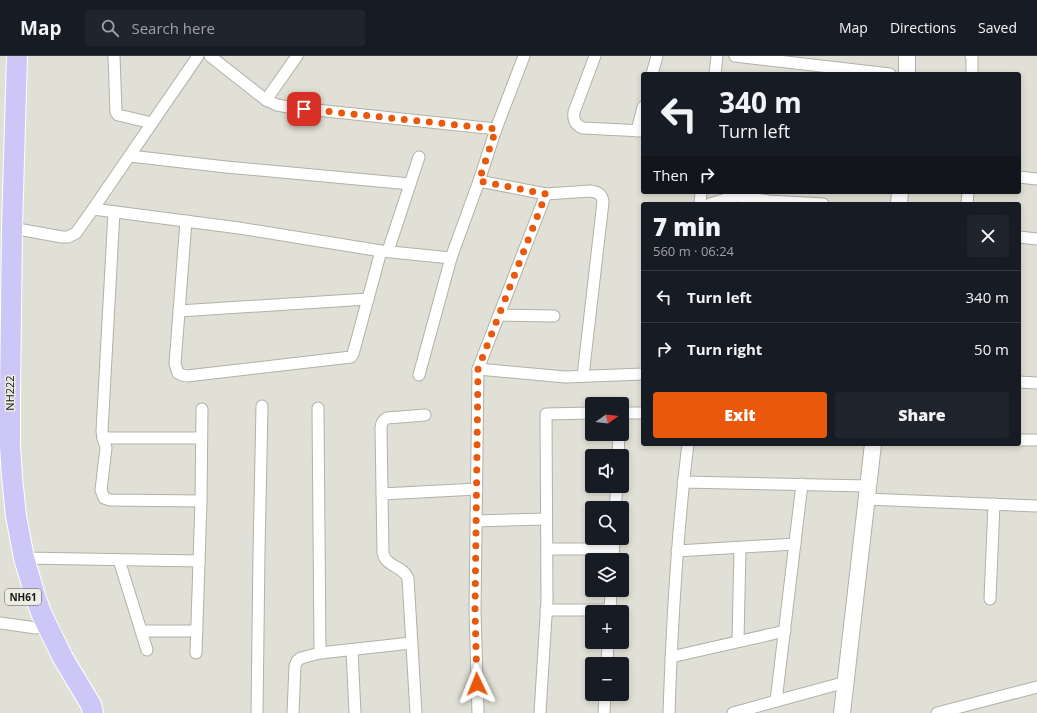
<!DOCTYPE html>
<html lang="en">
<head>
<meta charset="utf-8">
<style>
  :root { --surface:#171b24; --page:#20242c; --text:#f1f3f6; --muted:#9ea1a6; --line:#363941; --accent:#ea580c }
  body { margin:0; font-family:"Open Sans",sans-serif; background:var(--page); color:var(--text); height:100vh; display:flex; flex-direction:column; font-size:15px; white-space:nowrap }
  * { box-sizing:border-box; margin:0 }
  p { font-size:13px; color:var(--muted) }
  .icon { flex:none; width:22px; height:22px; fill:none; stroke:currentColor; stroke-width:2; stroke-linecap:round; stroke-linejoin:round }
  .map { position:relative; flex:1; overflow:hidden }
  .sheet { position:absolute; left:641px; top:146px; width:380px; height:244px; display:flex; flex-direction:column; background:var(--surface); border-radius:4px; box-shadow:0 2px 6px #0003 }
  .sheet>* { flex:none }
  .guide { position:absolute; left:641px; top:16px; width:380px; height:122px; border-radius:4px; box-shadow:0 2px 6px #0003; background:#171b24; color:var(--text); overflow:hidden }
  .needle { width:26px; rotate:76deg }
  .buttons { position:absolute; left:585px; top:341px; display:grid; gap:8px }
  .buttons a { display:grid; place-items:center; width:44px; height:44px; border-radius:4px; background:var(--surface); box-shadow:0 2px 6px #0003; font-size:20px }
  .pin { position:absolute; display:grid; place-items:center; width:34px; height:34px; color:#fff; margin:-17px; border-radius:8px; box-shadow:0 2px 6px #0006 }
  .me { position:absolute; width:44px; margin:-22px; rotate:358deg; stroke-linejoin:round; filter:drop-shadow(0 0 3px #0008) }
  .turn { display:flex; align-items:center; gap:14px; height:84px; padding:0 12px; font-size:18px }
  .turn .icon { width:52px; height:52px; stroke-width:2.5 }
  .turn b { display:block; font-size:28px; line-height:34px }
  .then { display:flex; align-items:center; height:38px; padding:0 12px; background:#0003; gap:8px; font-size:15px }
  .round { display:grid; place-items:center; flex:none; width:42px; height:42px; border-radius:4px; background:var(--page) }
  .head { display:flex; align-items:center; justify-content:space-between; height:68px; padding:0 12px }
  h1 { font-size:24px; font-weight:800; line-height:30px }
  .action { display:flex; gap:8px; margin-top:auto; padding:8px 12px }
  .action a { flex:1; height:46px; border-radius:4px; background:var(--accent); color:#fff; font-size:16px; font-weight:800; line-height:46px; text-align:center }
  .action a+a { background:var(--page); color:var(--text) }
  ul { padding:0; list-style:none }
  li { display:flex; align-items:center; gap:12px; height:52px; padding:0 12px; border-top:1px solid var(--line) }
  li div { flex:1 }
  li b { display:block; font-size:15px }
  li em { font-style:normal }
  header { display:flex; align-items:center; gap:24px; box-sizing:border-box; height:56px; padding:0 20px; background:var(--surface); border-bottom:1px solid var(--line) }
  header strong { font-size:19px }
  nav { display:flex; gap:22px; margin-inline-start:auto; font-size:14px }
  .search { width:280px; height:36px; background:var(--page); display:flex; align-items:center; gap:10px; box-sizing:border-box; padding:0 14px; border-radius:4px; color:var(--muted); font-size:15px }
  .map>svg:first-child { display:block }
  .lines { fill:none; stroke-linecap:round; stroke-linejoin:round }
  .street-casing { stroke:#b1b1a8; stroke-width:13 }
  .secondary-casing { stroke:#b1b1a8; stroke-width:18 }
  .highway-casing { stroke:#fff; stroke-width:22 }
  .street { stroke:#fff; stroke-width:11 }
  .secondary { stroke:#fff; stroke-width:16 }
  .highway { stroke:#cdc7f7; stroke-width:20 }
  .route { stroke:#ea580c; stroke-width:7; stroke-dasharray:0 12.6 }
  .labels { text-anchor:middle; stroke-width:3; stroke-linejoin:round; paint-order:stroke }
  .shield { fill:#edede3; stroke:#575752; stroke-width:1 }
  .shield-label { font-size:10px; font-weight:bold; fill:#171714 }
  .street-label { font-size:11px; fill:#171714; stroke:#edede3 }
</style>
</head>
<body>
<header>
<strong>Map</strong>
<div class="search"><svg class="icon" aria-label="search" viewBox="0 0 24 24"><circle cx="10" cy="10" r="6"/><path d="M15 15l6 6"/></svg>Search here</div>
<nav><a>Map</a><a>Directions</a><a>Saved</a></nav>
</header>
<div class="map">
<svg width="1037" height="657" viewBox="0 0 1037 657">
  <rect width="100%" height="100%" fill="#e0e0d6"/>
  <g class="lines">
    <defs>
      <g id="street">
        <polyline points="114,0 116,56 118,59 152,67"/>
        <polyline points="210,0 266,44 277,49 288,51 496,73"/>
        <path d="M595,0L574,56C573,64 575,69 583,72L643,75"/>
        <polyline points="735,0 890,18"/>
        <polyline points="971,0 972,2 972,18"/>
        <polyline points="652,18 657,0"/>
        <polyline points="715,18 717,0"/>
        <polyline points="266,44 297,0"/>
        <polyline points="637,75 643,51"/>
        <polyline points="130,100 226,111 410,128"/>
        <polyline points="1019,121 1037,123"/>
        <path d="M546,138L590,135C598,136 602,138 603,146L583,320"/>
        <polyline points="700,148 701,136"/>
        <polyline points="710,148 736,140 745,141 768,145 823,148"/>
        <polyline points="967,148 968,136"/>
        <polyline points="93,153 239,172 381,195 451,202 479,125 496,73 524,0"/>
        <polyline points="114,156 102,375 103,382 106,392 101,434 104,442 110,444 201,445"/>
        <polyline points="186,165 175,308 178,317 182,319 187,320 351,301 353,298 381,195"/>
        <polyline points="12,172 62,181 68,181 76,177 93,153 198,0"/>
        <polyline points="1019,181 1037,183"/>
        <polyline points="388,195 419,101"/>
        <polyline points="179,255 368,243"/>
        <polyline points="499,259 554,260"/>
        <polyline points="478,313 565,321 643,318"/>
        <polyline points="419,319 451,202"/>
        <polyline points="1019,326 1037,327"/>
        <polyline points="318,352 320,597"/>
        <polyline points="622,357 643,357"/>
        <polyline points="103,382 201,382"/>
        <polyline points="1019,384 1037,384"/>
        <polyline points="618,400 619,378"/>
        <polyline points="683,426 868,430"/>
        <polyline points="382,438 477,433"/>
        <polyline points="866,443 1037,450"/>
        <polyline points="615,452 617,430"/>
        <polyline points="476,465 546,463"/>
        <polyline points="547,493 613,493"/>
        <polyline points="677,495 795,488"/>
        <polyline points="24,502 199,505"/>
        <polyline points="119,504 147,594"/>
        <polyline points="613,504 614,482"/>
        <polyline points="990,543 994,448"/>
        <polyline points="546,554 610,554"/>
        <polyline points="610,556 611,534"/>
        <polyline points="0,567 36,572"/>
        <polyline points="141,575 197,575"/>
        <polyline points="738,585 740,492"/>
        <polyline points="352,594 355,657"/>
        <polyline points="196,597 201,445 202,353"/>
        <polyline points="671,601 785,575"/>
        <polyline points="607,608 608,586"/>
        <polyline points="776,645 802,428"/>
        <polyline points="257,657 259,496 262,350"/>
        <polyline points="293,657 295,610 297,605 301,602 320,597 411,587"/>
        <path d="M416,657L408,522C403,510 386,511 383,497L381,371C382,366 383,364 387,362L425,359"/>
        <polyline points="478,657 475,555 478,313 546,138 479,125"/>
        <polyline points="540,657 547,544 546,358 592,357"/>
        <polyline points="604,657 605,638"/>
        <path d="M669,657C672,567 677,477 688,388"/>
        <polyline points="733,657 846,626"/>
        <polyline points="937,657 1037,631"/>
      </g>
      <g id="secondary">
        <polyline points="907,18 907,0"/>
        <polyline points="899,148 900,136"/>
        <polyline points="842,657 873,388"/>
      </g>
      <polyline id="highway" points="17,0 12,172 10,339 10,390 12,421 16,460 24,502 36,543 42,559 63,602 91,649 93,657"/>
    </defs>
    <use href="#street" class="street-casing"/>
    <use href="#secondary" class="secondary-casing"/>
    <use href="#highway" class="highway-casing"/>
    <use href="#street" class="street"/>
    <use href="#secondary" class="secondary"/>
    <use href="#highway" class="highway"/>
  </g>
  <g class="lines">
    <polyline class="route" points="304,53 496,73 479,125 546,138 478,313 475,555 477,628"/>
  </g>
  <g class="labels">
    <rect class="shield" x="5" y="533" width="36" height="16" rx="3"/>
    <g class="shield-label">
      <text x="23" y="545">NH61</text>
    </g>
    <g class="street-label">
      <text transform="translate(10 337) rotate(-90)" y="4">NH222</text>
    </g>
  </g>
</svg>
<div class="buttons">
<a><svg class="needle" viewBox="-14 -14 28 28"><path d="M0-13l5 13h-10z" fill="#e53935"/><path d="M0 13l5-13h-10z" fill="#9ea1a6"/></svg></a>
<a><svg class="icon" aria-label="sound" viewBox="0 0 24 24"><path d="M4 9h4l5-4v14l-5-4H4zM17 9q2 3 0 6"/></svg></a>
<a><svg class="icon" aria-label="search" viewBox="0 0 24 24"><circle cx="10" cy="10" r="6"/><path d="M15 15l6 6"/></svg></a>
<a><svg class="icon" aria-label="layers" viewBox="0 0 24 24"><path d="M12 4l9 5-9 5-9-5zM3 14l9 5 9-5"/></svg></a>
<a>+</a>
<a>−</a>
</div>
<div class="pin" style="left:304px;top:53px;background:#d93025"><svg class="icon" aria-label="arrive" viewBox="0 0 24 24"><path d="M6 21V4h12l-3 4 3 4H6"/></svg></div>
<svg class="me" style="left:477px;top:628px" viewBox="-20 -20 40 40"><path d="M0-17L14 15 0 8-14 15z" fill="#ea580c" stroke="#fff" stroke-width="4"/></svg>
<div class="guide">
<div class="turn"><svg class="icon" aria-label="left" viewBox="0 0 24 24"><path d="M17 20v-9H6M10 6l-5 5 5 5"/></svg><div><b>340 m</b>Turn left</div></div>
<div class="then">Then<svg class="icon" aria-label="right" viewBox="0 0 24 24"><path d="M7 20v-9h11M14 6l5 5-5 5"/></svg></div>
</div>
<section class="sheet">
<div class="head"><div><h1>7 min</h1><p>560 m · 06:24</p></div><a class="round"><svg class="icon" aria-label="close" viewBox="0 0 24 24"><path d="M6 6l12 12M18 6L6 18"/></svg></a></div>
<ul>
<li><svg class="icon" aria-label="left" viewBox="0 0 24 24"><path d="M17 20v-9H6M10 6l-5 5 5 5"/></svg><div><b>Turn left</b></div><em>340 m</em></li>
<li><svg class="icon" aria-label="right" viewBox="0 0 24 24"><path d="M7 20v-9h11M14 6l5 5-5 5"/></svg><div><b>Turn right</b></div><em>50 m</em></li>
</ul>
<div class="action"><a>Exit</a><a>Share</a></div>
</section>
</div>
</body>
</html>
